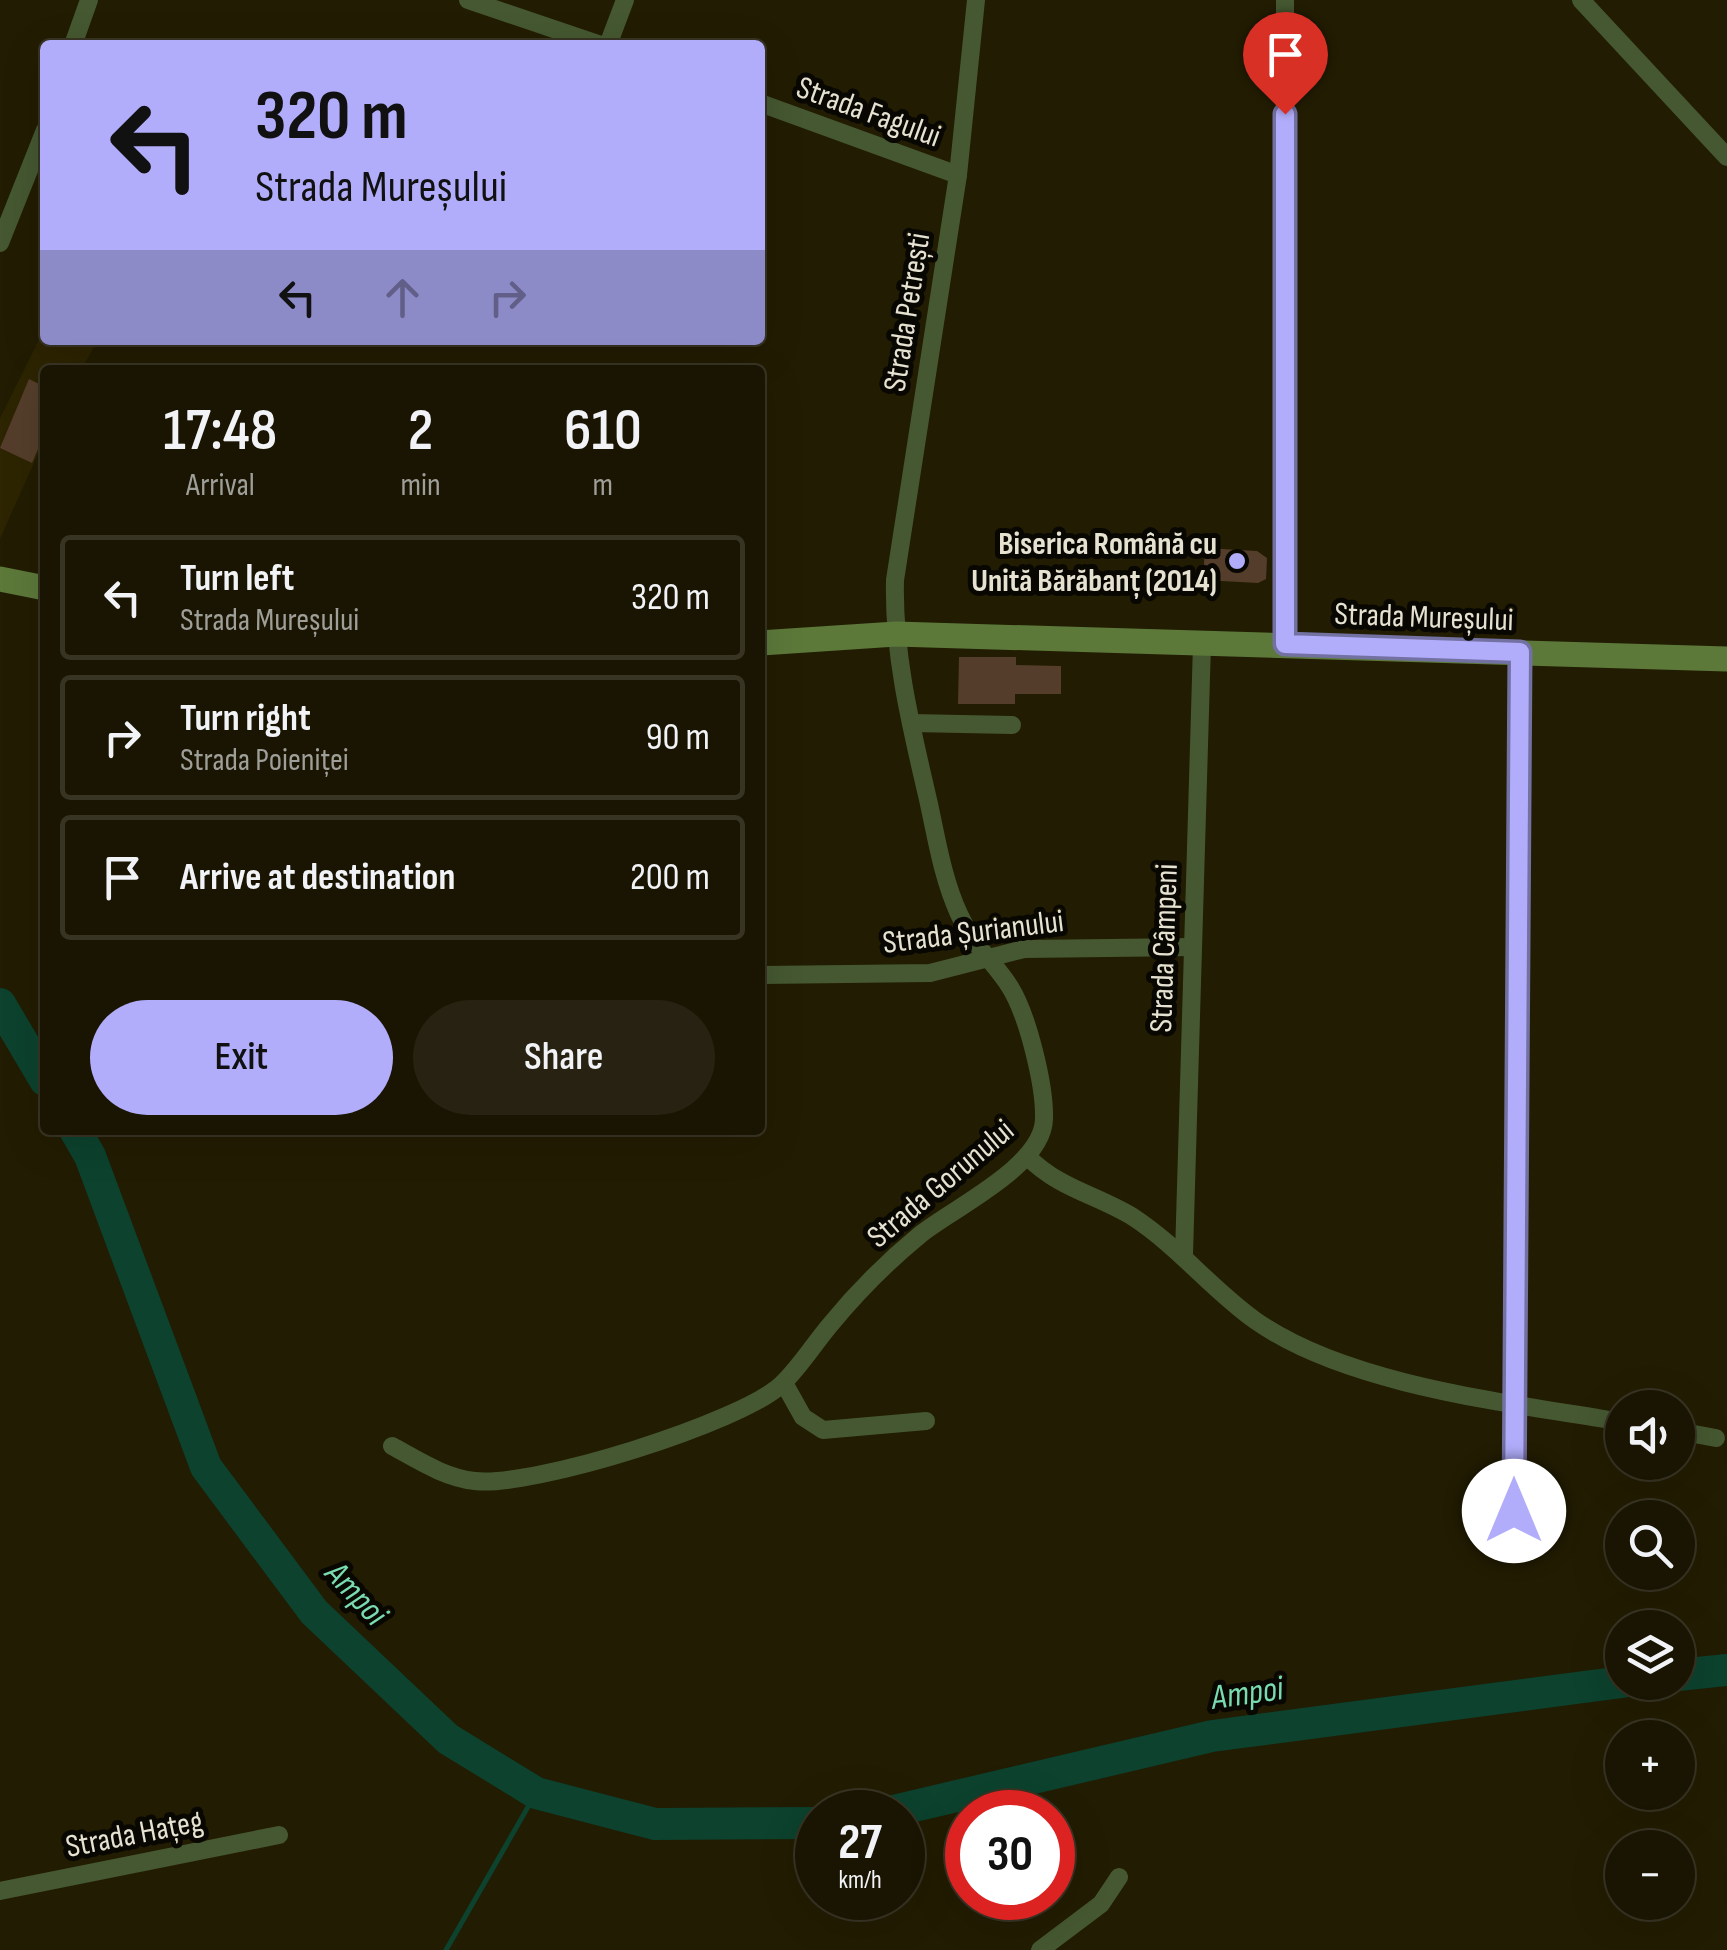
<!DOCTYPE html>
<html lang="en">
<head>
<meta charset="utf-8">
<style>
  :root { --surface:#1a1502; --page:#272211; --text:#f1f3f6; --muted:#9f9f99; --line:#383424; --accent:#b1adfa }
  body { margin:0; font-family:"Sofia Sans Condensed",sans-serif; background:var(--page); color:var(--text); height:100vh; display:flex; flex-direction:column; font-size:38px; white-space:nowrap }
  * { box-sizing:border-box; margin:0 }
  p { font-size:32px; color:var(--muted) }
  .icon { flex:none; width:55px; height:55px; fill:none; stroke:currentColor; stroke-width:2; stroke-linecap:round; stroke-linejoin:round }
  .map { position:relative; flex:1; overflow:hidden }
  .side { position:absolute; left:40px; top:365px; width:725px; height:770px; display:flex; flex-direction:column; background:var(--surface); border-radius:10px; box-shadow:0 10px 40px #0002,0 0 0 2px var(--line) }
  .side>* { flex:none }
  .hud { position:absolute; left:40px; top:40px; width:725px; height:305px; border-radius:10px; box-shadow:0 10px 40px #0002,0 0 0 2px var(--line); background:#b1adfa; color:#111; overflow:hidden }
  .controls { position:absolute; left:1605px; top:1390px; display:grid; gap:20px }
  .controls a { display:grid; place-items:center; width:90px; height:90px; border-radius:50%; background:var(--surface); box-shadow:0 10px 40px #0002,0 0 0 2px var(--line); font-size:50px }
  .speed { position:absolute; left:795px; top:1790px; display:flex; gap:20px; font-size:50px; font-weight:700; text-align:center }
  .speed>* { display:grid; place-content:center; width:130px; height:130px; border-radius:50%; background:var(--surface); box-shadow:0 10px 40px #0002,0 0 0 2px var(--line); line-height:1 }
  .speed small { font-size:25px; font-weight:400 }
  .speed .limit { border:15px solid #d22; background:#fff; color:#111 }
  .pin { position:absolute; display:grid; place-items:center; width:85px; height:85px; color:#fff; margin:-102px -42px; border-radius:50% 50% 50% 0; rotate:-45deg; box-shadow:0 0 10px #0007 }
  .pin .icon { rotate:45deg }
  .me { position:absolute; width:110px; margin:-55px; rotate:0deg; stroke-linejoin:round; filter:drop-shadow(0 0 8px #0008) }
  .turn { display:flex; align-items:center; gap:35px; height:210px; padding:0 50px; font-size:45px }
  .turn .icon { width:130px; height:130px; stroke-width:2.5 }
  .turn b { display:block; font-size:70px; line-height:85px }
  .lanes { display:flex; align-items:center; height:95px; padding:0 50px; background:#0003; justify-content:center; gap:50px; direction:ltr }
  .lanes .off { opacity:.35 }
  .eta { display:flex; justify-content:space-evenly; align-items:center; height:170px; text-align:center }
  .eta b { font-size:60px; font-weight:600; line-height:70px }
  .button { display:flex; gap:20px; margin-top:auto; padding:20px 50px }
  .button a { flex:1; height:115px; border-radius:60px; background:var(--accent); color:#111; font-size:40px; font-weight:600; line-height:115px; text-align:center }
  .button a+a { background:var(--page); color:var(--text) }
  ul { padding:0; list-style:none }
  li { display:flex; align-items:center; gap:30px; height:125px; margin:0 20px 15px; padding:0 30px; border:5px solid var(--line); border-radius:10px }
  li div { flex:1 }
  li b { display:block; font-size:38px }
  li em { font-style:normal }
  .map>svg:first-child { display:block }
  .built { fill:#2d2401 }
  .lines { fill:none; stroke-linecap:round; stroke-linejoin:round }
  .stream { stroke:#0c422e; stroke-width:5 }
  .river { stroke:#0c422e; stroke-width:32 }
  .building { fill:#543e2b }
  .street { stroke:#455831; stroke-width:18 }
  .secondary { stroke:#5c793a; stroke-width:25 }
  .route-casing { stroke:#7370a2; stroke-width:25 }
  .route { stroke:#b1adfa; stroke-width:18 }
  .poi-dot { fill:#b1adfa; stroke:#090701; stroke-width:4 }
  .labels { text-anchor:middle; stroke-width:10; stroke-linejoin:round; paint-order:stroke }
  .street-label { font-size:32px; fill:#e6e2d2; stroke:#090701 }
  .poi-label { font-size:32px; font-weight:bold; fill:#e6e2d2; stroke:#090701; text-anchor:end }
  .water-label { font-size:35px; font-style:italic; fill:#79dbb0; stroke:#090701 }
</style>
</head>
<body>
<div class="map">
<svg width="1727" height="1950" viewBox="0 0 1727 1950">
  <rect width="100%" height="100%" fill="#221c02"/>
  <polygon class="built" points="45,328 45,340 98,340 81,370 45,370 45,438 0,539 0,418"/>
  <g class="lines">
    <polyline class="stream" points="446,1950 536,1793"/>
    <g class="river">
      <polyline points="0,1004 45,1080"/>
      <polyline points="75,1130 90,1156 206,1467 314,1612 448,1739 536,1793 655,1824 818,1823"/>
      <polyline points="1678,1675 1727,1670"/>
      <polyline points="889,1812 1212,1736 1622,1682"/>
    </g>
  </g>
  <g class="building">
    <polygon points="29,379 45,387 45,433 32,463 0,448"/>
    <polygon points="1205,548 1257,551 1267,558 1266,579 1258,583 1203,580"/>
    <polygon points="959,657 1016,657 1016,665 1061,666 1061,694 1015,694 1015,704 958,704"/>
  </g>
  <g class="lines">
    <g class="street">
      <polyline points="468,0 601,45"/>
      <polyline points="1581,0 1727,157"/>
      <polyline points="73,45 89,0"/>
      <polyline points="608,45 625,0"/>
      <polyline points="760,103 958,175"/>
      <polyline points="0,243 45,130"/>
      <polyline points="1285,644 1285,0"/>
      <polyline points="911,723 1012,725"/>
      <polyline points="760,975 930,973 1024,949 1193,947"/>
      <path d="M1028,1157C1058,1188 1097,1195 1133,1217C1179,1247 1212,1290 1256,1321C1349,1386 1511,1403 1622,1422"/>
      <polyline points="1184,1254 1202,644"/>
      <polyline points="784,1383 803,1417 823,1430 926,1421"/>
      <polyline points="1678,1431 1716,1438"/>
      <path d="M392,1446C418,1460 445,1478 475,1481C531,1488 741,1423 782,1384C800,1367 814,1344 830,1325C857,1292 888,1261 921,1234C955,1207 1043,1166 1044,1119C1045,1086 1028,1016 1010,987C993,960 974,948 959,914C943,879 937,841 929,804C912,730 893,656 895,580L958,175L976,0"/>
      <polyline points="1515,1511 1520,652"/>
      <polyline points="0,1891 279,1835"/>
      <polyline points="1040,1950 1101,1904 1119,1877"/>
    </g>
    <g class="secondary">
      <polyline points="0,579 45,588"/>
      <polyline points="760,643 896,634 1727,659"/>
    </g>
  </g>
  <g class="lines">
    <defs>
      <polyline id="route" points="1285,114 1285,644 1520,652 1514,1511"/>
    </defs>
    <use href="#route" class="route-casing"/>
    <use href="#route" class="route"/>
  </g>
  <circle class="poi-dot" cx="1237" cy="561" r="10"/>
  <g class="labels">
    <g class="street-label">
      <text transform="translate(869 111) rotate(20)" y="11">Strada Fagului</text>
      <text transform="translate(906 312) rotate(-81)" y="11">Strada Petrești</text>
      <text transform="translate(1424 616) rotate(2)" y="11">Strada Mureșului</text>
      <text transform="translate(973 931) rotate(-7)" y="11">Strada Șurianului</text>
      <text transform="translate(1163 948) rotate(-88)" y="11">Strada Câmpeni</text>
      <text transform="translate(940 1183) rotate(-40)" y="11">Strada Gorunului</text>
      <text transform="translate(134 1833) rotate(-11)" y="11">Strada Hațeg</text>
    </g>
    <g class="poi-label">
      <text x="1217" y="554">Biserica Română cu<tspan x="1217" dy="37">Unită Bărăbanț (2014)</tspan></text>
    </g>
    <g class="water-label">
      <text transform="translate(357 1593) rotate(47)" y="12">Ampoi</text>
      <text transform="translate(1247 1692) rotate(-8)" y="12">Ampoi</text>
    </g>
  </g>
</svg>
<div class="controls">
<a><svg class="icon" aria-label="sound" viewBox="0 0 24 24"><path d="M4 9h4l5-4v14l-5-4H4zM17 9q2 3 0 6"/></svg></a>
<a><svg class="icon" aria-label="search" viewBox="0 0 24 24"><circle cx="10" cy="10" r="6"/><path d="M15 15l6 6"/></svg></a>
<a><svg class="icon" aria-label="layers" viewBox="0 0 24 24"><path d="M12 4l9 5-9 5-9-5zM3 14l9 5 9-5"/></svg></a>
<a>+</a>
<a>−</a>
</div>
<div class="speed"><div>27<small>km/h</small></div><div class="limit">30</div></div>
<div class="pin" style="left:1285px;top:114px;background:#d93025"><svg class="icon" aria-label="arrive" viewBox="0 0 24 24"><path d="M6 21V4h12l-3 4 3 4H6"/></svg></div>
<svg class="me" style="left:1514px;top:1511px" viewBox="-20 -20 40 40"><circle r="19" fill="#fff"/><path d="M0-13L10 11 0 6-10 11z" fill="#b1adfa"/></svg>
<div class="hud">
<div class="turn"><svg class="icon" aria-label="left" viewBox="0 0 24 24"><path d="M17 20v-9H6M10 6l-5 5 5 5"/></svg><div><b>320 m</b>Strada Mureșului</div></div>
<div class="lanes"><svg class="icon" aria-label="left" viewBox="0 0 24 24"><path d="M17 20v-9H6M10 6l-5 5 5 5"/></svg><svg class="icon off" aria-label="ahead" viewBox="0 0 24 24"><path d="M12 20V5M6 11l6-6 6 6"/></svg><svg class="icon off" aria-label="right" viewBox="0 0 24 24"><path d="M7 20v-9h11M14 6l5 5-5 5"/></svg></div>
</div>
<section class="side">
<div class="eta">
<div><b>17:48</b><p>Arrival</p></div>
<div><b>2</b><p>min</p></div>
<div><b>610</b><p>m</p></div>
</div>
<ul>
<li><svg class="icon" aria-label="left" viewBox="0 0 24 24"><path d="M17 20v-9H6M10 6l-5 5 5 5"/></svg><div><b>Turn left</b><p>Strada Mureșului</p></div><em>320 m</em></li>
<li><svg class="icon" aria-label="right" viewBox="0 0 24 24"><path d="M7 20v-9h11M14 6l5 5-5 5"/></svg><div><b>Turn right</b><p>Strada Poieniței</p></div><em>90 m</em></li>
<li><svg class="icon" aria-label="arrive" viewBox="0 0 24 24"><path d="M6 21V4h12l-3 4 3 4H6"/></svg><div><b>Arrive at destination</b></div><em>200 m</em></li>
</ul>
<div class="button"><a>Exit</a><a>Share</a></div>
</section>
</div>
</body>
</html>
